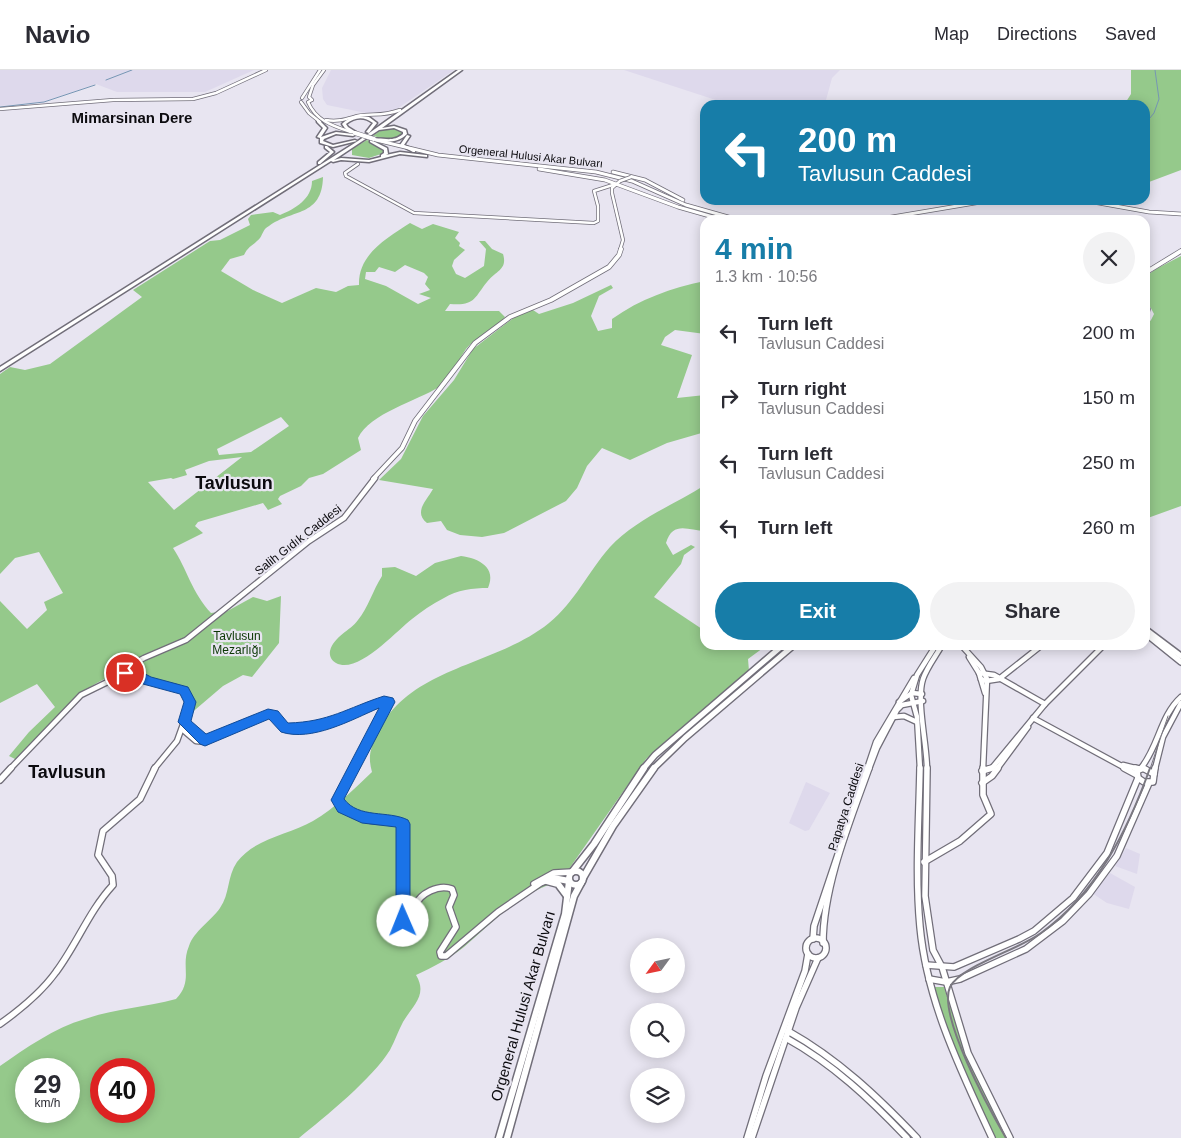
<!DOCTYPE html>
<html lang="en">
<head>
<meta charset="utf-8">
<style>
  :root { --surface:#fff; --page:#f2f2f3; --text:#2b2b33; --muted:#7c7c81; --line:#e1e1e2; --accent:#177da8 }
  body { margin:0; font-family:Arial,sans-serif; background:var(--page); color:var(--text); height:100vh; display:flex; flex-direction:column; font-size:19px; white-space:nowrap }
  * { box-sizing:border-box; margin:0 }
  p { font-size:16px; color:var(--muted) }
  .icon { flex:none; width:28px; height:28px; fill:none; stroke:currentColor; stroke-width:2; stroke-linecap:round; stroke-linejoin:round }
  .map { position:relative; flex:1; overflow:hidden }
  .sheet { position:absolute; left:700px; top:145px; width:450px; height:435px; display:flex; flex-direction:column; background:var(--surface); border-radius:15px; box-shadow:0 2px 12px #0003 }
  .sheet>* { flex:none }
  .banner { position:absolute; left:700px; top:30px; width:450px; height:105px; border-radius:15px; box-shadow:0 2px 12px #0003; background:#177da8; color:#fff; overflow:hidden }
  .needle { width:32px; rotate:237deg }
  .buttons { position:absolute; left:630px; top:868px; display:grid; gap:10px }
  .buttons a { display:grid; place-items:center; width:55px; height:55px; border-radius:50%; background:var(--surface); box-shadow:0 2px 12px #0003; font-size:25px }
  .speed { position:absolute; left:15px; top:988px; display:flex; gap:10px; font-size:25px; font-weight:700; text-align:center }
  .speed>* { display:grid; place-content:center; width:65px; height:65px; border-radius:50%; background:var(--surface); box-shadow:0 2px 12px #0003; line-height:1 }
  .speed small { font-size:12px; font-weight:400 }
  .speed .limit { border:8px solid #d22; background:#fff; color:#111 }
  .pin { position:absolute; display:grid; place-items:center; width:42px; height:42px; color:#fff; margin:-21px; border:2px solid #fff; border-radius:50%; box-shadow:0 1px 5px #0007 }
  .me { position:absolute; width:55px; margin:-28px; rotate:359deg; stroke-linejoin:round; filter:drop-shadow(0 0 4px #0008) }
  .turn { display:flex; align-items:center; gap:18px; height:105px; padding:0 15px; font-size:22px }
  .turn .icon { width:65px; height:65px; stroke-width:2.5 }
  .turn b { display:block; font-size:35px; line-height:42px }
  .round { display:grid; place-items:center; flex:none; width:52px; height:52px; border-radius:26px; background:var(--page) }
  .headline { display:flex; align-items:center; justify-content:space-between; height:85px; padding:0 15px }
  h1 { font-size:30px; font-weight:800; line-height:38px; color:var(--accent) }
  .action { display:flex; gap:10px; margin-top:auto; padding:10px 15px }
  .action a { flex:1; height:58px; border-radius:30px; background:var(--accent); color:#fff; font-size:20px; font-weight:800; line-height:58px; text-align:center }
  .action a+a { background:var(--page); color:var(--text) }
  ul { padding:0; list-style:none }
  li { display:flex; align-items:center; gap:15px; height:65px; padding:0 15px }
  li div { flex:1 }
  li b { display:block; font-size:19px }
  li em { font-style:normal }
  header { display:flex; align-items:center; gap:30px; box-sizing:border-box; height:70px; padding:0 25px; background:var(--surface); border-bottom:1px solid var(--line) }
  header strong { font-size:24px }
  nav { display:flex; gap:28px; margin-inline-start:auto; font-size:18px }
  .map>svg:first-child { display:block }
  .built { fill:#ded9ec }
  .green { fill:#95c98b; fill-rule:evenodd }
  .lines { fill:none; stroke-linecap:round; stroke-linejoin:round }
  .stream { stroke:#7696b4; stroke-width:1 }
  .minor-far3-casing { stroke:#716e79; stroke-width:4 }
  .minor-far2-casing { stroke:#716e79; stroke-width:5.5 }
  .minor-far1-casing { stroke:#716e79; stroke-width:7 }
  .minor-casing { stroke:#716e79; stroke-width:8 }
  .major-far3-casing { stroke:#716e79; stroke-width:4.5 }
  .major-far2-casing { stroke:#716e79; stroke-width:5.5 }
  .major-far1-casing { stroke:#716e79; stroke-width:8 }
  .major-casing { stroke:#716e79; stroke-width:9 }
  .highway-casing { stroke:#716e79; stroke-width:3 }
  .minor-far3 { stroke:#fff; stroke-width:2.5 }
  .minor-far2 { stroke:#fff; stroke-width:4 }
  .minor-far1 { stroke:#fff; stroke-width:4.5 }
  .minor { stroke:#fff; stroke-width:5.5 }
  .major-far3 { stroke:#fff; stroke-width:3 }
  .major-far2 { stroke:#fff; stroke-width:4 }
  .major-far1 { stroke:#fff; stroke-width:5 }
  .major { stroke:#fff; stroke-width:6 }
  .highway { fill:#fff; fill-rule:evenodd }
  .tram-far1 { stroke:#7a7880; stroke-width:1 }
  .tram { stroke:#7a7880; stroke-width:2 }
  .minor-bridge-casing { stroke:#716e79; stroke-width:4; stroke-linecap:butt }
  .highway-bridge-casing { stroke:#716e79; stroke-width:5; stroke-linecap:butt }
  .minor-bridge { stroke:#fff; stroke-width:2.5 }
  .highway-bridge { stroke:#fff; stroke-width:4 }
  .route { fill:#1a73e8; stroke:#114b97 }
  .labels { text-anchor:middle; stroke-width:4.5; stroke-linejoin:round; paint-order:stroke }
  .far-street-label { font-size:11px; fill:#0c0b0f; stroke:#e8e5f1 }
  .street-label { font-size:12px; fill:#0c0b0f; stroke:#e8e5f1 }
  .park-label { font-size:12px; fill:#0b3804; stroke:#e8e5f1 }
  .far-district-label { font-size:15px; font-weight:bold; fill:#0c0b0f; stroke:#e8e5f1 }
  .near-street-label { font-size:15px; fill:#0c0b0f; stroke:#e8e5f1 }
  .district-label { font-size:18px; font-weight:bold; fill:#0c0b0f; stroke:#e8e5f1 }
</style>
</head>
<body>
<header>
<strong>Navio</strong>
<nav><a>Map</a><a>Directions</a><a>Saved</a></nav>
</header>
<div class="map">
<svg width="1181" height="1068" viewBox="0 0 1181 1068">
  <rect width="100%" height="100%" fill="#e8e5f1"/>
  <g class="built">
    <polygon points="0,0 254,0 205,22 117,22 96,14 43,32 0,36"/>
    <polygon points="331,0 454,0 388,45 381,46 327,35 323,29 322,18"/>
    <polygon points="624,0 840,0 832,8 826,30 822,35 731,35"/>
    <polygon points="806,712 830,723 809,760 805,761 789,753"/>
    <polygon points="1126,778 1140,784 1137,804 1115,796"/>
    <polygon points="1110,803 1135,817 1129,839 1107,833 1092,823"/>
  </g>
  <g class="green">
    <polygon points="1131,0 1181,0 1181,100 1149,112 1146,115 1145,127 1145,35 1124,35 1131,24"/>
    <path d="M394,58L403,61V65C393,71 384,69 373,66L381,60Z"/>
    <polygon points="367,70 382,76 384,83 369,88 352,85 352,79"/>
    <path d="M323,107C322,147 292,139 269,156C263,159 263,164 260,168C254,175 248,176 244,185L230,189L221,201L253,220L282,233L316,218L336,222L348,216L359,215C358,184 387,168 410,153L422,159L433,154L459,162L455,168L460,173L459,176L465,180L454,190L452,196L456,204L465,208L484,196L486,179L479,171H485L492,179L503,184C508,200 495,201 487,212C474,228 475,236 450,234L445,241H499L505,247C495,261 476,266 466,279C458,290 451,310 439,317C417,331 370,343 358,368L361,380L323,404L309,408L301,416L280,426L278,429L282,434L268,440L263,433L198,452L195,456L203,463L173,478C187,499 192,523 211,543L218,542L222,544L253,527L267,531L281,526L279,573L252,607L243,605L223,616L189,645L193,631L185,619L148,610L132,600C80,609 51,655 17,690L9,686L29,662L55,637L37,614L0,633V531L27,559L47,540L44,532L63,523L39,482L15,488L0,504V304L10,297L25,300L50,294L142,227L133,220L210,171L220,170L250,155L248,149L251,145L273,142L280,145C295,139 312,129 312,111ZM405,195L424,203L428,207L425,214L430,220L419,224L431,228L418,234L386,216L365,209L366,202H375L379,197L395,202ZM281,347L289,356L251,382L219,385L217,379ZM242,387L174,440L148,412L171,408L173,409L187,405L185,400L209,391Z"/>
    <polygon points="1181,186 1181,436 1145,449 1145,257 1151,250 1154,244 1145,227 1145,207 1156,199"/>
    <path d="M705,211V264L675,260L665,267L661,275L692,285L677,328L705,325V362L667,373L630,390L602,378L587,396L577,418L566,431L504,463L482,467L460,465L447,460L441,451L427,453C413,442 427,430 433,419L379,410L401,389L423,346L454,310L473,279L516,246L533,240L539,244L573,233L611,215L613,218L599,226L591,246L598,261L612,258V249C640,229 671,218 705,211Z"/>
    <path d="M705,415V461C689,461 673,450 666,473L673,485L691,475L695,477L684,485L681,494L654,527L705,561V575H726L732,578L735,575H763V578L748,589L749,601L646,689L557,816L552,814C517,825 491,854 464,877C449,889 433,897 416,905C428,925 413,935 403,952C398,961 395,971 390,980C373,1008 325,1047 299,1068H0V996C26,978 54,958 85,949C114,939 146,937 176,929C194,910 180,897 189,876C194,861 211,851 220,838C230,824 227,806 237,792C255,768 289,765 313,751C335,738 353,720 372,702C368,688 370,679 376,666C407,596 495,597 549,553C575,532 588,502 610,477C636,449 674,435 705,415ZM26,999H69V1041H26ZM101,999H144V1041H101Z"/>
    <path d="M461,486C479,488 497,498 488,518C473,518 457,520 444,528C432,534 422,541 412,549C396,561 358,605 336,593C332,591 329,586 330,581C334,566 350,561 358,550C368,538 373,520 382,506V498L395,497L416,506L435,493Z"/>
    <polygon points="931,917 944,917 965,982 1007,1068 994,1068 967,1013"/>
  </g>
  <g class="lines">
    <g class="stream">
      <polyline points="106,10 132,0"/>
      <polyline points="0,37 44,32 95,15"/>
      <polyline points="1145,54 1154,43 1159,29 1155,0"/>
    </g>
    <defs>
      <g id="minor-far3">
        <path d="M324,0L313,15L309,27L312,30L308,32C316,51 333,56 351,62"/>
        <polyline points="302,28 320,0"/>
        <polyline points="301,32 309,43 320,52"/>
        <polyline points="0,39 113,30 193,29 216,23 266,0"/>
        <path d="M326,50C338,52 346,49 357,46C374,43 381,47 400,40"/>
        <polyline points="358,94 345,103 346,106 414,143 594,153 598,151 598,136 594,121 616,114"/>
        <polyline points="620,111 612,118 612,123 623,170 620,180"/>
      </g>
      <polyline id="minor-far2" points="373,409 402,378 415,351 475,273 510,247 551,230 609,197 619,185 621,179"/>
      <g id="minor-far1">
        <polyline points="961,575 981,597 987,609 983,699"/>
        <polyline points="969,587 979,603 985,623"/>
        <polyline points="130,601 147,611 175,617 185,622 190,635 177,671 154,699"/>
        <polyline points="979,603 994,605 1045,634"/>
        <polyline points="981,609 986,611 999,609 1042,575"/>
        <polyline points="899,632 912,623 922,624"/>
        <polyline points="893,647 904,646 917,652"/>
        <polyline points="1033,648 1127,699"/>
        <path d="M184,652L202,670L206,671L269,644L276,646C278,650 281,656 286,658C310,665 364,640 388,631L353,699"/>
        <polyline points="182,659 196,671 206,672"/>
        <polyline points="1123,695 1139,699"/>
        <path d="M1141,698C1159,676 1160,646 1181,627"/>
        <polyline points="10,699 81,625 130,601 135,593 144,588 186,570 309,471 344,448 375,408"/>
        <polyline points="867,699 876,672 914,608"/>
        <polyline points="869,699 877,678 897,640 902,635 923,631"/>
        <polyline points="920,699 917,647 911,625 917,605 936,575"/>
        <path d="M927,699C927,674 916,631 923,609C927,597 936,586 942,575"/>
        <polyline points="988,699 992,698 1045,634 1104,575"/>
        <polyline points="997,699 1028,657"/>
        <polyline points="1140,699 1145,699"/>
        <polyline points="1155,699 1163,667 1181,633"/>
      </g>
      <g id="minor">
        <path d="M354,698L337,731C346,742 361,750 376,751C386,752 394,748 403,754C409,789 393,828 406,862L412,860C413,852 412,844 415,836C420,823 439,814 452,819L454,825L449,837L456,857L440,882L441,886H446L498,842L542,812"/>
        <path d="M920,698C919,751 915,805 920,857C927,932 961,1001 992,1068"/>
        <polyline points="927,698 925,826 933,880 942,897 968,983 1010,1068"/>
        <polyline points="1124,698 1137,705"/>
        <polyline points="1135,698 1139,699"/>
        <polyline points="1143,698 1137,701 1138,708 1144,712 1153,712 1154,704 1143,698"/>
        <polyline points="982,701 992,698"/>
        <polyline points="1154,704 1155,698"/>
        <polyline points="0,710 11,698"/>
        <polyline points="982,713 992,706 998,698"/>
        <polyline points="924,792 960,771 991,744 983,725 983,698"/>
        <polyline points="534,814 554,803 572,802"/>
        <circle cx="816" cy="878" r="10"/>
        <polyline points="813,869 814,856 867,698"/>
        <path d="M823,873C823,816 850,751 869,698"/>
        <polyline points="926,895 954,897 1019,869 1034,861 1073,828 1107,783 1138,708"/>
        <polyline points="929,909 946,912 960,909 1026,879 1063,851 1089,824 1117,786 1149,713"/>
        <path d="M0,954C21,939 41,923 56,902C77,874 89,841 113,815L112,806L98,785L103,761L140,729L155,698"/>
        <path d="M788,961C838,989 878,1027 917,1068"/>
        <path d="M786,968C833,994 870,1029 907,1068"/>
        <polyline points="747,1068 766,1006 805,901 808,884"/>
        <polyline points="752,1068 796,938 818,888"/>
      </g>
      <g id="major-far3">
        <polyline points="376,70 438,85 596,102 632,111 686,135 739,150"/>
        <polyline points="539,99 605,110 678,137 713,147"/>
        <polyline points="613,102 645,110 683,130"/>
        <polyline points="874,150 993,130 1093,132 1149,142 1181,144"/>
      </g>
      <g id="major-far2">
        <polyline points="1145,203 1181,181"/>
        <polyline points="1145,232 1148,239 1145,250"/>
      </g>
      <g id="major-far1">
        <polyline points="1145,559 1181,586"/>
        <polyline points="1145,563 1181,592"/>
        <polyline points="643,699 655,685 783,575"/>
        <polyline points="653,699 685,668 794,575"/>
      </g>
      <g id="major">
        <circle cx="576" cy="808" r="7"/>
        <polyline points="572,802 594,774 644,698"/>
        <polyline points="583,808 613,756 654,698"/>
        <polyline points="547,811 558,814 567,826"/>
        <polyline points="499,1068 565,844 569,811 553,808 542,812"/>
        <polyline points="507,1068 574,826 581,813"/>
      </g>
      <g id="highway">
        <path d="M458,0H462L382,58L394,56L406,60L407,64C397,74 385,72 373,70L372,69C384,67 392,73 403,64V62L394,58L379,60L334,90L341,88L369,90L381,87V85L384,83V80L370,72V70H371L387,78L388,84L386,85L400,82L426,85H427V87L400,84L369,92L341,90L333,92L331,91L0,301V297L358,71Z"/>
        <path d="M359,46L369,47L377,53L369,63L366,62L373,53C364,46 355,47 346,54L348,57L356,62V64C350,64 345,59 342,54C347,49 352,47 359,46Z"/>
        <polygon points="317,50 319,50 327,58 321,67 336,62 353,64 355,65 353,66 336,64 324,69 323,71 333,75 355,70 357,71 333,77 320,73 320,68 317,67 323,58 317,52"/>
        <polygon points="407,65 410,66 404,75 415,80 415,82 413,82 400,75"/>
        <polygon points="325,76 327,76 334,82 320,94 318,94 318,92 330,82 325,78"/>
      </g>
    </defs>
    <use href="#minor-far3" class="minor-far3-casing"/>
    <use href="#minor-far2" class="minor-far2-casing"/>
    <use href="#minor-far1" class="minor-far1-casing"/>
    <use href="#minor" class="minor-casing"/>
    <use href="#major-far3" class="major-far3-casing"/>
    <use href="#major-far2" class="major-far2-casing"/>
    <use href="#major-far1" class="major-far1-casing"/>
    <use href="#major" class="major-casing"/>
    <use href="#highway" class="highway-casing"/>
    <use href="#minor-far3" class="minor-far3"/>
    <use href="#minor-far2" class="minor-far2"/>
    <use href="#minor-far1" class="minor-far1"/>
    <use href="#minor" class="minor"/>
    <use href="#major-far3" class="major-far3"/>
    <use href="#major-far2" class="major-far2"/>
    <use href="#major-far1" class="major-far1"/>
    <use href="#major" class="major"/>
    <use href="#highway" class="highway"/>
    <polyline class="tram-far1" points="1150,699 1168,646"/>
    <path class="tram" d="M1006,1068C991,1042 937,945 950,917C961,896 1020,879 1041,863C1096,824 1128,760 1150,698"/>
    <defs>
      <polyline id="minor-bridge" points="620,111 631,107"/>
      <polyline id="highway-bridge" points="355,63 374,69"/>
    </defs>
    <use href="#minor-bridge" class="minor-bridge-casing"/>
    <use href="#highway-bridge" class="highway-bridge-casing"/>
    <use href="#minor-bridge" class="minor-bridge"/>
    <use href="#highway-bridge" class="highway-bridge"/>
  </g>
  <path class="route" d="M130,596L151,607L188,617L196,632L191,651L206,664L268,639L278,641L288,653C329,652 347,638 384,626L393,628L395,632L344,729C359,749 388,740 408,750L410,754V851L408,856L403,858L398,856L396,851V757L362,753L338,742L331,730L379,638C351,650 312,672 281,662L269,649L205,676L200,674L178,652L184,632L180,624L143,614L129,607L121,606L119,603L121,600Z"/>
  <g class="labels">
    <g class="far-street-label">
      <text transform="translate(531 86) rotate(6)" y="4">Orgeneral Hulusi Akar Bulvarı</text>
    </g>
    <g class="street-label">
      <text transform="translate(298 470) rotate(-38)" y="4">Salih Gıdık Caddesi</text>
      <text transform="translate(846 737) rotate(-72)" y="4">Papatya Caddesi</text>
    </g>
    <g class="park-label">
      <text x="237" y="570">Tavlusun<tspan x="237" dy="14">Mezarlığı</tspan></text>
    </g>
    <g class="far-district-label">
      <text x="132" y="53">Mimarsinan Dere</text>
    </g>
    <g class="near-street-label">
      <text transform="translate(523 936) rotate(-74)" y="5">Orgeneral Hulusi Akar Bulvarı</text>
    </g>
    <g class="district-label">
      <text x="234" y="419">Tavlusun</text>
      <text x="67" y="708">Tavlusun</text>
    </g>
  </g>
</svg>
<div class="buttons">
<a><svg class="needle" viewBox="-14 -14 28 28"><path d="M0-13l5 13h-10z" fill="#e53935"/><path d="M0 13l5-13h-10z" fill="#7c7c81"/></svg></a>
<a><svg class="icon" aria-label="search" viewBox="0 0 24 24"><circle cx="10" cy="10" r="6"/><path d="M15 15l6 6"/></svg></a>
<a><svg class="icon" aria-label="layers" viewBox="0 0 24 24"><path d="M12 4l9 5-9 5-9-5zM3 14l9 5 9-5"/></svg></a>
</div>
<div class="speed"><div>29<small>km/h</small></div><div class="limit">40</div></div>
<div class="pin" style="left:125px;top:603px;background:#d93025"><svg class="icon" aria-label="arrive" viewBox="0 0 24 24"><path d="M6 21V4h12l-3 4 3 4H6"/></svg></div>
<svg class="me" style="left:403px;top:851px" viewBox="-20 -20 40 40"><circle r="19" fill="#fff"/><path d="M0-13L10 11 0 6-10 11z" fill="#1a73e8"/></svg>
<div class="banner">
<div class="turn"><svg class="icon" aria-label="left" viewBox="0 0 24 24"><path d="M17 20v-9H6M10 6l-5 5 5 5"/></svg><div><b>200 m</b>Tavlusun Caddesi</div></div>
</div>
<section class="sheet">
<div class="headline"><div><h1>4 min</h1><p>1.3 km · 10:56</p></div><a class="round"><svg class="icon" aria-label="close" viewBox="0 0 24 24"><path d="M6 6l12 12M18 6L6 18"/></svg></a></div>
<ul>
<li><svg class="icon" aria-label="left" viewBox="0 0 24 24"><path d="M17 20v-9H6M10 6l-5 5 5 5"/></svg><div><b>Turn left</b><p>Tavlusun Caddesi</p></div><em>200 m</em></li>
<li><svg class="icon" aria-label="right" viewBox="0 0 24 24"><path d="M7 20v-9h11M14 6l5 5-5 5"/></svg><div><b>Turn right</b><p>Tavlusun Caddesi</p></div><em>150 m</em></li>
<li><svg class="icon" aria-label="left" viewBox="0 0 24 24"><path d="M17 20v-9H6M10 6l-5 5 5 5"/></svg><div><b>Turn left</b><p>Tavlusun Caddesi</p></div><em>250 m</em></li>
<li><svg class="icon" aria-label="left" viewBox="0 0 24 24"><path d="M17 20v-9H6M10 6l-5 5 5 5"/></svg><div><b>Turn left</b></div><em>260 m</em></li>
</ul>
<div class="action"><a>Exit</a><a>Share</a></div>
</section>
</div>
</body>
</html>
